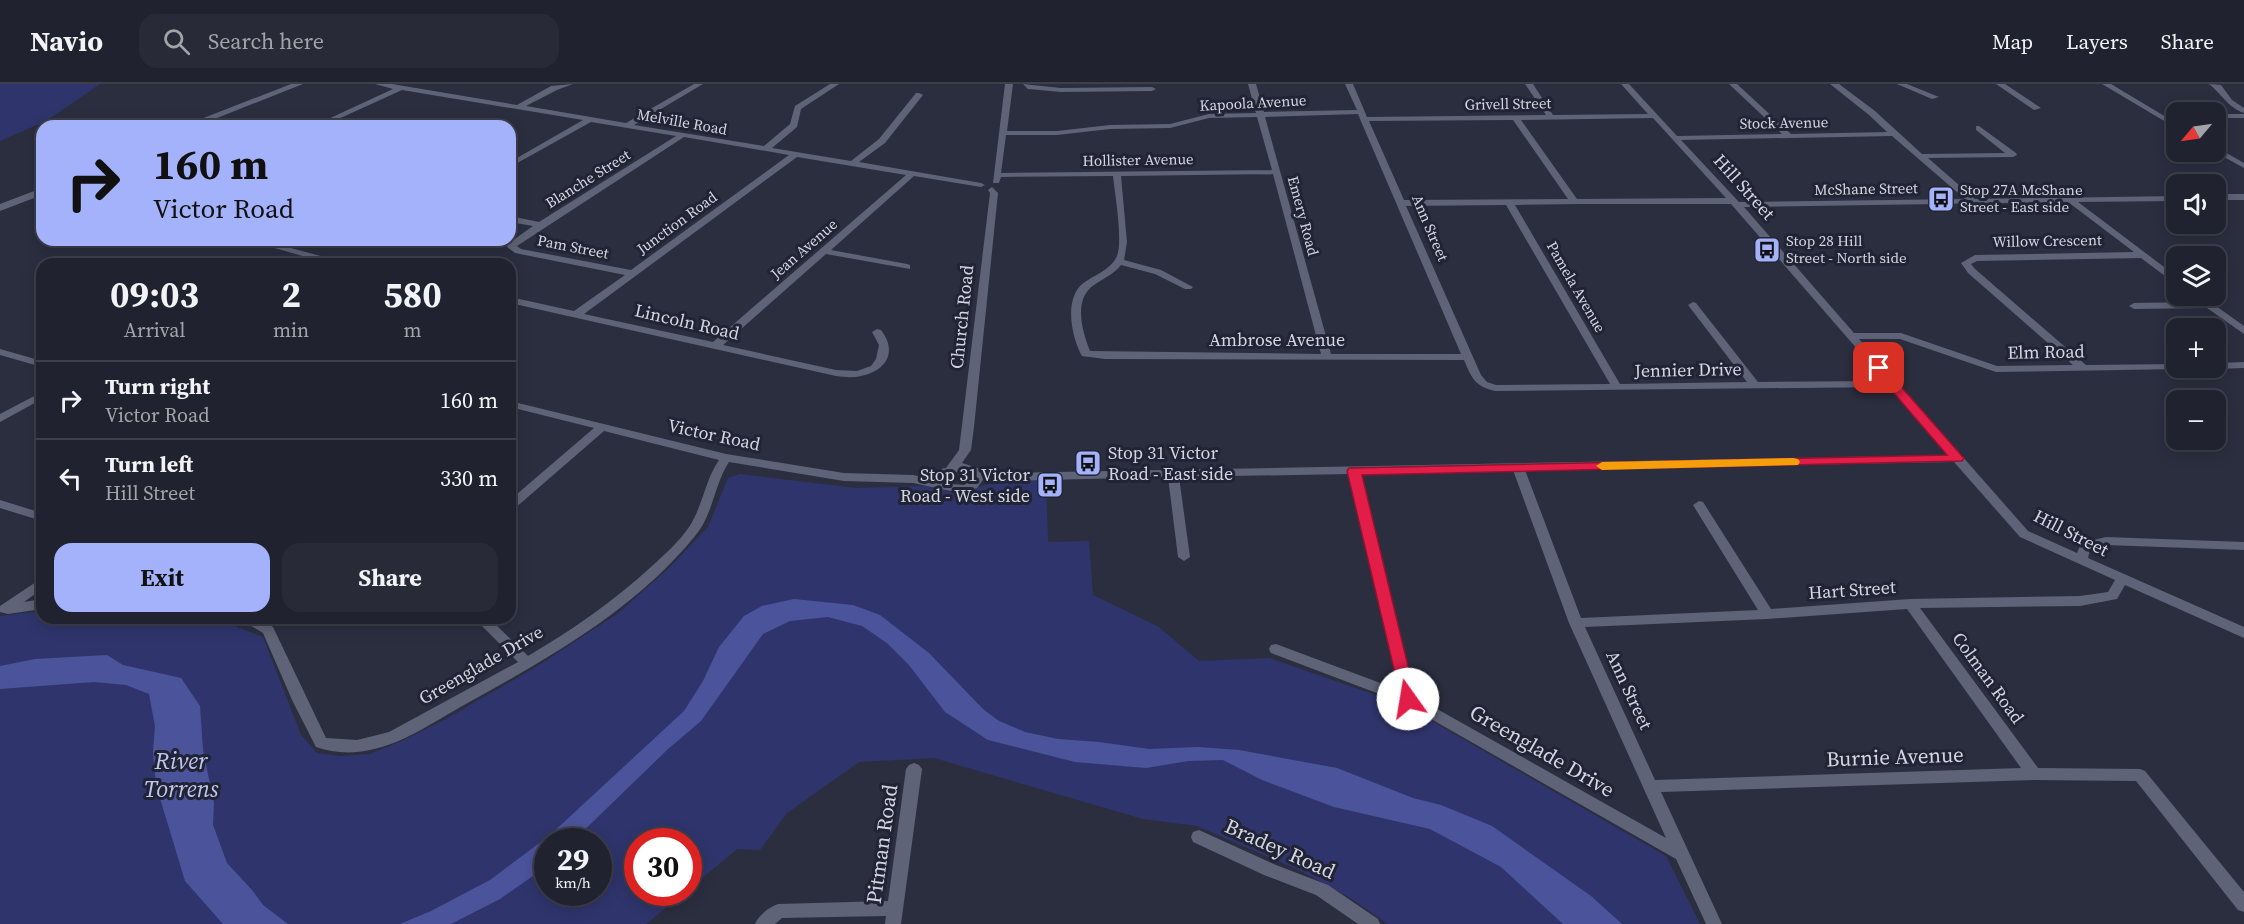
<!DOCTYPE html>
<html lang="en">
<head>
<meta charset="utf-8">
<style>
  :root { --surface:#20222f; --page:#282a37; --text:#f1f3f6; --muted:#a2a4aa; --line:#3d3f4b; --accent:#a4b2fc }
  body { margin:0; font-family:"Source Serif 4",serif; background:var(--page); color:var(--text); height:100vh; display:flex; flex-direction:column; font-size:22px; white-space:nowrap }
  * { box-sizing:border-box; margin:0 }
  p { font-size:20px; color:var(--muted) }
  .icon { flex:none; width:33px; height:33px; fill:none; stroke:currentColor; stroke-width:2; stroke-linecap:round; stroke-linejoin:round }
  .map { position:relative; flex:1; overflow:hidden }
  .sheet { position:absolute; left:36px; top:174px; width:480px; height:366px; display:flex; flex-direction:column; background:var(--surface); border-radius:18px; box-shadow:0 3px 15px #0003,0 0 0 2px var(--line) }
  .sheet>* { flex:none }
  .guide { position:absolute; left:36px; top:36px; width:480px; height:126px; border-radius:18px; box-shadow:0 3px 15px #0003,0 0 0 2px var(--line); background:#a4b2fc; color:#111; overflow:hidden }
  .needle { width:39px; rotate:241deg }
  .tools { position:absolute; left:2166px; top:18px; display:grid; gap:12px }
  .tools a { display:grid; place-items:center; width:60px; height:60px; border-radius:12px; background:var(--surface); box-shadow:0 3px 15px #0003,0 0 0 2px var(--line); font-size:30px }
  .speed { position:absolute; left:534px; top:744px; display:flex; gap:12px; font-size:30px; font-weight:700; text-align:center }
  .speed>* { display:grid; place-content:center; width:78px; height:78px; border-radius:50%; background:var(--surface); box-shadow:0 3px 15px #0003,0 0 0 2px var(--line); line-height:1 }
  .speed small { font-size:15px; font-weight:400 }
  .speed .limit { border:9px solid #d22; background:#fff; color:#111 }
  .pin { position:absolute; display:grid; place-items:center; width:51px; height:51px; color:#fff; margin:-26px; border-radius:12px; box-shadow:0 3px 9px #0006 }
  .me { position:absolute; width:66px; margin:-33px; rotate:347deg; stroke-linejoin:round; filter:drop-shadow(0 0 4px #0008) }
  .turn { display:flex; align-items:center; gap:21px; height:126px; padding:0 18px; font-size:27px }
  .turn .icon { width:78px; height:78px; stroke-width:2.5 }
  .turn b { display:block; font-size:42px; line-height:51px }
  .eta { display:flex; justify-content:space-evenly; align-items:center; height:102px; text-align:center }
  .eta b { font-size:36px; font-weight:700; line-height:42px }
  .primary-button { display:flex; gap:12px; margin-top:auto; padding:12px 18px }
  .primary-button a { flex:1; height:69px; border-radius:18px; background:var(--accent); color:#111; font-size:24px; font-weight:700; line-height:69px; text-align:center }
  .primary-button a+a { background:var(--page); color:var(--text) }
  ul { padding:0; list-style:none }
  li { display:flex; align-items:center; gap:18px; height:78px; padding:0 18px; border-top:2px solid var(--line) }
  li div { flex:1 }
  li b { display:block; font-size:22px }
  li em { font-style:normal }
  header { display:flex; align-items:center; gap:36px; box-sizing:border-box; height:84px; padding:0 30px; background:var(--surface); border-bottom:2px solid var(--line) }
  header strong { font-size:28px }
  nav { display:flex; gap:33px; margin-inline-start:auto; font-size:21px }
  .search { width:420px; height:54px; background:var(--page); display:flex; align-items:center; gap:15px; box-sizing:border-box; padding:0 21px; border-radius:18px; color:var(--muted); font-size:22px }
  .map>svg:first-child { display:block }
  .green { fill:#2f356c; fill-rule:evenodd }
  .water { fill:#4b549b }
  .lines { fill:none; stroke-linecap:round; stroke-linejoin:round }
  .street { fill:#5f6377; fill-rule:evenodd }
  .secondary { fill:#5f6377; fill-rule:evenodd }
  .route { fill:#e11d48; stroke:#92132f; stroke-width:1.5 }
  .slow { fill:#f59e0b }
  .labels { text-anchor:middle; stroke-width:6; stroke-linejoin:round; paint-order:stroke }
  .far-street-label { font-size:15px; fill:#d3d5e1; stroke:#212435 }
  .far-poi-label { font-size:15px; fill:#d3d5e1; stroke:#212435; text-anchor:start }
  .street-label { font-size:18px; fill:#d3d5e1; stroke:#212435 }
  .poi-label { font-size:18px; fill:#d3d5e1; stroke:#212435; text-anchor:start }
  .near-street-label { font-size:21px; fill:#d3d5e1; stroke:#212435 }
  .near-water-label { font-size:24px; font-style:italic; fill:#bec6ef; stroke:#212435 }
</style>
</head>
<body>
<header>
<strong>Navio</strong>
<div class="search"><svg class="icon" aria-label="search" viewBox="0 0 24 24"><circle cx="10" cy="10" r="6"/><path d="M15 15l6 6"/></svg>Search here</div>
<nav><a>Map</a><a>Layers</a><a>Share</a></nav>
</header>
<div class="map">
<svg width="2244" height="840" viewBox="0 0 2244 840">
  <rect width="100%" height="100%" fill="#2b2e3f"/>
  <g class="green">
    <polygon points="0,0 100,0 46,37 0,57"/>
    <path d="M740,390L856,404L925,402L942,405L953,409L1002,397L1046,396L1048,458L1089,457L1093,511L1159,543L1199,577L1269,574L1404,621L1666,772L1700,840H1388L1352,815L1301,787L1197,742L1143,735L934,674L859,678L787,729L760,766L737,765L689,805L688,758H638V808L684,809L646,840H0V532L42,527V534H214L263,553L301,651L317,669L341,672L370,670L406,655L444,636L536,583L617,530L667,486L708,443L728,394ZM548,758H598V808H548Z"/>
  </g>
  <g class="water">
    <polygon points="794,515 853,521 880,531 929,569 983,625 999,637 1025,648 1058,655 1099,658 1149,665 1198,663 1239,666 1337,684 1413,714 1441,721 1492,742 1591,812 1622,840 1563,840 1501,783 1430,745 1334,723 1262,696 1223,676 1188,677 1146,684 1075,678 988,656 945,628 909,581 887,559 862,542 828,533 790,537 763,550 701,637 667,666 573,757 548,758 547,782 500,815 451,840 400,840 431,827 490,796 550,751 684,627 703,597 719,563 744,532 762,522"/>
    <polygon points="107,571 123,581 181,594 200,622 203,666 214,719 213,741 227,779 252,806 263,821 288,840 223,840 185,797 156,701 153,668 155,642 149,610 126,601 94,598 0,605 0,582 35,575"/>
  </g>
  <g class="lines">
    <g class="street">
      <path d="M375,0H392L517,21L551,2L573,0L557,6L526,22L626,39L694,0H703L634,41L764,62L790,40L795,22L830,0H839L801,25L797,43L772,64L851,77L879,55L916,9H919L923,11L885,59L859,78L981,99L985,101L981,103L914,92L831,166L907,180L910,181V185L826,170L723,261L836,286L857,287L871,282L876,275L879,261L872,248L877,245L881,246C898,268 886,287 861,292C853,294 844,293 836,292L510,219V213L574,227L625,191L515,169L507,163L509,159L533,142L510,138V132L539,138L676,52L591,38L510,83V78L583,36L402,6L323,42H313L393,5ZM684,53L789,71L631,186L521,165L517,162ZM797,73L906,91L713,258L584,230Z"/>
      <path d="M1005,0H1013L1007,47H1057L1110,41L1170,40L1209,30L1256,29L1248,0H1256L1264,28L1357,26L1345,0H1353L1367,33L1546,31L1525,0H1533L1553,31L1648,30L1621,0H1629L1677,52L1782,50L1729,0H1737L1791,50L1887,48L1869,31L1830,0H1839L1875,27L1922,70L2005,69L1976,46V42H1979L2016,69L2017,71L2013,73L1928,74L1975,115L2176,112V117L2078,118L2176,192V199L2173,198L2141,174L1977,177L1971,180L1975,185L2086,281L2176,280V284H2181L2180,285L1996,288L1900,255H1859L2028,447L2077,469L2081,459L2106,453L2244,458V466L2106,461L2090,465L2088,474L2244,543V554L2125,501L2117,515L2080,522L1920,524L2038,684L2140,685L2145,687L2244,808V828L2238,826L2136,697L2034,696L1661,708L1722,840H1706L1676,775L1403,619L1271,569L1269,565L1271,561L1276,560L1399,606L1349,390L1179,393L1190,473L1184,477L1178,473L1168,393L1007,397L985,393L977,404L960,409L913,399L844,397L729,378C714,401 713,431 695,452C634,527 547,575 464,621C434,638 404,659 370,666C353,670 332,669 316,663L293,618L263,549L243,537L241,534H258L273,543L326,654L357,656L389,648L518,578L474,534H489L528,572C572,546 614,517 651,483C664,471 679,458 689,443C703,422 705,396 719,376L604,347L514,425L510,426V416L594,344L510,323V317L726,370L844,389L913,391L938,397L936,393L941,385L946,384L959,366L990,109L988,106L992,103L998,109L974,343L971,366L962,379L981,385L1007,389L1948,371L1890,303L1495,307C1475,302 1472,295 1464,276L1105,275L1082,272C1072,254 1064,218 1081,201C1093,191 1110,187 1117,172C1123,157 1115,110 1113,92L1001,93L999,99H993ZM1358,30L1360,35L1461,270H1331L1265,33ZM1257,33L1272,86L1001,89L1006,51H1057L1110,45L1170,44L1209,34ZM1653,34L1726,114L1577,115L1521,36ZM1513,36L1568,115L1404,116L1369,37ZM1892,52L1965,115L1739,118L1681,56ZM1273,90L1321,270L1090,267C1082,247 1073,215 1094,201C1104,194 1114,190 1121,181L1155,190L1185,205H1191L1193,203L1161,186L1124,176L1127,158L1121,92ZM2068,118L2134,168L1975,171L1961,179L1968,189L2073,281L1997,282L1901,249H1854L1744,123ZM1578,120H1731L1885,297L1758,298L1696,219L1693,218L1688,221L1747,298L1620,300L1515,121ZM1506,121L1610,300L1496,301L1487,298L1481,291L1406,122ZM1954,378L2020,453L2115,496L2108,508L2080,512L1910,515L1771,525L1703,418L1699,417L1693,421L1758,526L1581,534L1525,386ZM963,386L973,390L972,395L964,401L951,400L948,393L949,390ZM1513,386L1569,539L1666,754L1414,612L1360,390ZM1907,525L2021,684L1655,696L1585,543L1767,535Z"/>
      <polygon points="1023,0 1061,4 1152,3 1156,5 1152,7 1061,8 1028,5"/>
      <polygon points="1897,0 1907,0 1939,13 1932,15"/>
      <polygon points="1996,0 2005,0 2041,24 2034,26"/>
      <polygon points="2102,0 2111,0 2176,39 2176,44"/>
      <path d="M2209,0L2221,1L2232,16L2244,24V29C2226,22 2223,11 2209,0Z"/>
      <rect x="2216" y="30" width="28" height="4"/>
      <polygon points="2216,63 2244,79 2244,84 2215,68"/>
      <rect x="2216" y="110" width="28" height="6"/>
      <polygon points="247,156 261,156 343,178 345,180 330,180"/>
      <polygon points="2192,212 2202,212 2244,242 2244,250 2207,224 2134,225 2129,222 2134,219 2199,218"/>
      <polygon points="0,265 42,277 42,283 0,271"/>
      <polygon points="2244,278 2244,284 2216,285 2212,284 2216,284 2216,279"/>
      <polygon points="42,308 42,315 0,338 0,330"/>
      <polygon points="0,416 42,429 42,437 0,424"/>
      <polygon points="42,494 42,505 24,518 42,515 42,525 8,530 0,528 0,522"/>
      <path d="M914,679L919,681L922,685L901,840H885L886,832L782,834L775,840H755C759,831 769,823 778,820L888,817L906,685L909,681Z"/>
      <polygon points="1199,746 1276,781 1328,801 1378,835 1380,840 1358,840 1316,811 1264,791 1193,758 1191,753 1193,748"/>
    </g>
    <g class="secondary">
      <polygon points="291,0 303,0 197,42 183,42"/>
      <polygon points="42,104 42,111 0,127 0,120"/>
    </g>
  </g>
  <polygon class="route" points="1879,281 1883,282 1962,372 1964,374 1962,377 1362,391 1416,615 1414,619 1408,621 1402,619 1347,387 1349,384 1947,371 1875,287 1873,284"/>
  <polygon class="slow" points="1793,374 1798,375 1800,378 1798,381 1602,386 1596,382 1602,378"/>
  <defs>
    <symbol id="bus-square" viewBox="-11 -11 22 22"><rect x="-9" y="-9" width="18" height="18" rx="4" fill="#a4b2fc" stroke="#212435"/><path d="M-5-6H5V4H4V6H2V4H-2V6H-4V4H-5ZM-3.5-4V0h7V-4ZM-3.5 1.2v1.5H-2V1.2ZM2 1.2v1.5H3.5V1.2Z" fill="#111"/></symbol>
  </defs>
  <g fill-rule="evenodd">
    <use href="#bus-square" x="1926" y="100" width="30" height="30"/>
    <use href="#bus-square" x="1752" y="151" width="30" height="30"/>
    <use href="#bus-square" x="1073" y="364" width="30" height="30"/>
    <use href="#bus-square" x="1035" y="386" width="30" height="30"/>
  </g>
  <g class="labels">
    <g class="far-street-label">
      <text transform="translate(1253 19) rotate(-3)" y="5">Kapoola Avenue</text>
      <text transform="translate(1508 20) rotate(-1)" y="5">Grivell Street</text>
      <text transform="translate(682 38) rotate(10)" y="5">Melville Road</text>
      <text transform="translate(1784 39) rotate(-1)" y="5">Stock Avenue</text>
      <text transform="translate(1138 76) rotate(-1)" y="5">Hollister Avenue</text>
      <text transform="translate(588 95) rotate(-32)" y="5">Blanche Street</text>
      <text transform="translate(1866 105) rotate(-1)" y="5">McShane Street</text>
      <text transform="translate(1303 132) rotate(75)" y="5">Emery Road</text>
      <text transform="translate(677 139) rotate(-36)" y="5">Junction Road</text>
      <text transform="translate(1430 144) rotate(67)" y="5">Ann Street</text>
      <text transform="translate(2047 157) rotate(-1)" y="5">Willow Crescent</text>
      <text transform="translate(573 163) rotate(11)" y="5">Pam Street</text>
      <text transform="translate(804 165) rotate(-41)" y="5">Jean Avenue</text>
      <text transform="translate(1576 203) rotate(60)" y="5">Pamela Avenue</text>
    </g>
    <g class="far-poi-label">
      <text x="1960" y="111">Stop 27A McShane<tspan x="1960" dy="17">Street - East side</tspan></text>
      <text x="1786" y="162">Stop 28 Hill<tspan x="1786" dy="17">Street - North side</tspan></text>
    </g>
    <g class="street-label">
      <text transform="translate(1744 103) rotate(48)" y="6">Hill Street</text>
      <text transform="translate(962 233) rotate(-84)" y="6">Church Road</text>
      <text transform="translate(687 238) rotate(13)" y="6">Lincoln Road</text>
      <text x="1277" y="262">Ambrose Avenue</text>
      <text transform="translate(2046 268) rotate(-1)" y="6">Elm Road</text>
      <text transform="translate(1688 286) rotate(-1)" y="6">Jennier Drive</text>
      <text transform="translate(714 351) rotate(12)" y="6">Victor Road</text>
      <text transform="translate(2071 449) rotate(27)" y="6">Hill Street</text>
      <text transform="translate(1852 506) rotate(-4)" y="6">Hart Street</text>
      <text transform="translate(481 581) rotate(-30)" y="6">Greenglade Drive</text>
      <text transform="translate(1988 594) rotate(54)" y="6">Colman Road</text>
      <text transform="translate(1629 606) rotate(65)" y="6">Ann Street</text>
    </g>
    <g class="poi-label">
      <text x="1108" y="375">Stop 31 Victor<tspan x="1108" dy="21">Road - East side</tspan></text>
      <text x="1030" y="397" text-anchor="end">Stop 31 Victor<tspan x="1030" dy="21">Road - West side</tspan></text>
    </g>
    <g class="near-street-label">
      <text transform="translate(1542 667) rotate(30)" y="7">Greenglade Drive</text>
      <text transform="translate(1895 673) rotate(-2)" y="7">Burnie Avenue</text>
      <text transform="translate(882 760) rotate(-82)" y="7">Pitman Road</text>
      <text transform="translate(1280 765) rotate(24)" y="7">Bradey Road</text>
    </g>
    <g class="near-water-label">
      <text x="181" y="685">River<tspan x="181" dy="28">Torrens</tspan></text>
    </g>
  </g>
</svg>
<div class="tools">
<a><svg class="needle" viewBox="-14 -14 28 28"><path d="M0-13l5 13h-10z" fill="#e53935"/><path d="M0 13l5-13h-10z" fill="#a2a4aa"/></svg></a>
<a><svg class="icon" aria-label="sound" viewBox="0 0 24 24"><path d="M4 9h4l5-4v14l-5-4H4zM17 9q2 3 0 6"/></svg></a>
<a><svg class="icon" aria-label="layers" viewBox="0 0 24 24"><path d="M12 4l9 5-9 5-9-5zM3 14l9 5 9-5"/></svg></a>
<a>+</a>
<a>−</a>
</div>
<div class="speed"><div>29<small>km/h</small></div><div class="limit">30</div></div>
<div class="pin" style="left:1879px;top:284px;background:#d93025"><svg class="icon" aria-label="arrive" viewBox="0 0 24 24"><path d="M6 21V4h12l-3 4 3 4H6"/></svg></div>
<svg class="me" style="left:1408px;top:615px" viewBox="-20 -20 40 40"><circle r="19" fill="#fff"/><path d="M0-13L10 11 0 6-10 11z" fill="#e11d48"/></svg>
<div class="guide">
<div class="turn"><svg class="icon" aria-label="right" viewBox="0 0 24 24"><path d="M7 20v-9h11M14 6l5 5-5 5"/></svg><div><b>160 m</b>Victor Road</div></div>
</div>
<section class="sheet">
<div class="eta">
<div><b>09:03</b><p>Arrival</p></div>
<div><b>2</b><p>min</p></div>
<div><b>580</b><p>m</p></div>
</div>
<ul>
<li><svg class="icon" aria-label="right" viewBox="0 0 24 24"><path d="M7 20v-9h11M14 6l5 5-5 5"/></svg><div><b>Turn right</b><p>Victor Road</p></div><em>160 m</em></li>
<li><svg class="icon" aria-label="left" viewBox="0 0 24 24"><path d="M17 20v-9H6M10 6l-5 5 5 5"/></svg><div><b>Turn left</b><p>Hill Street</p></div><em>330 m</em></li>
</ul>
<div class="primary-button"><a>Exit</a><a>Share</a></div>
</section>
</div>
</body>
</html>
